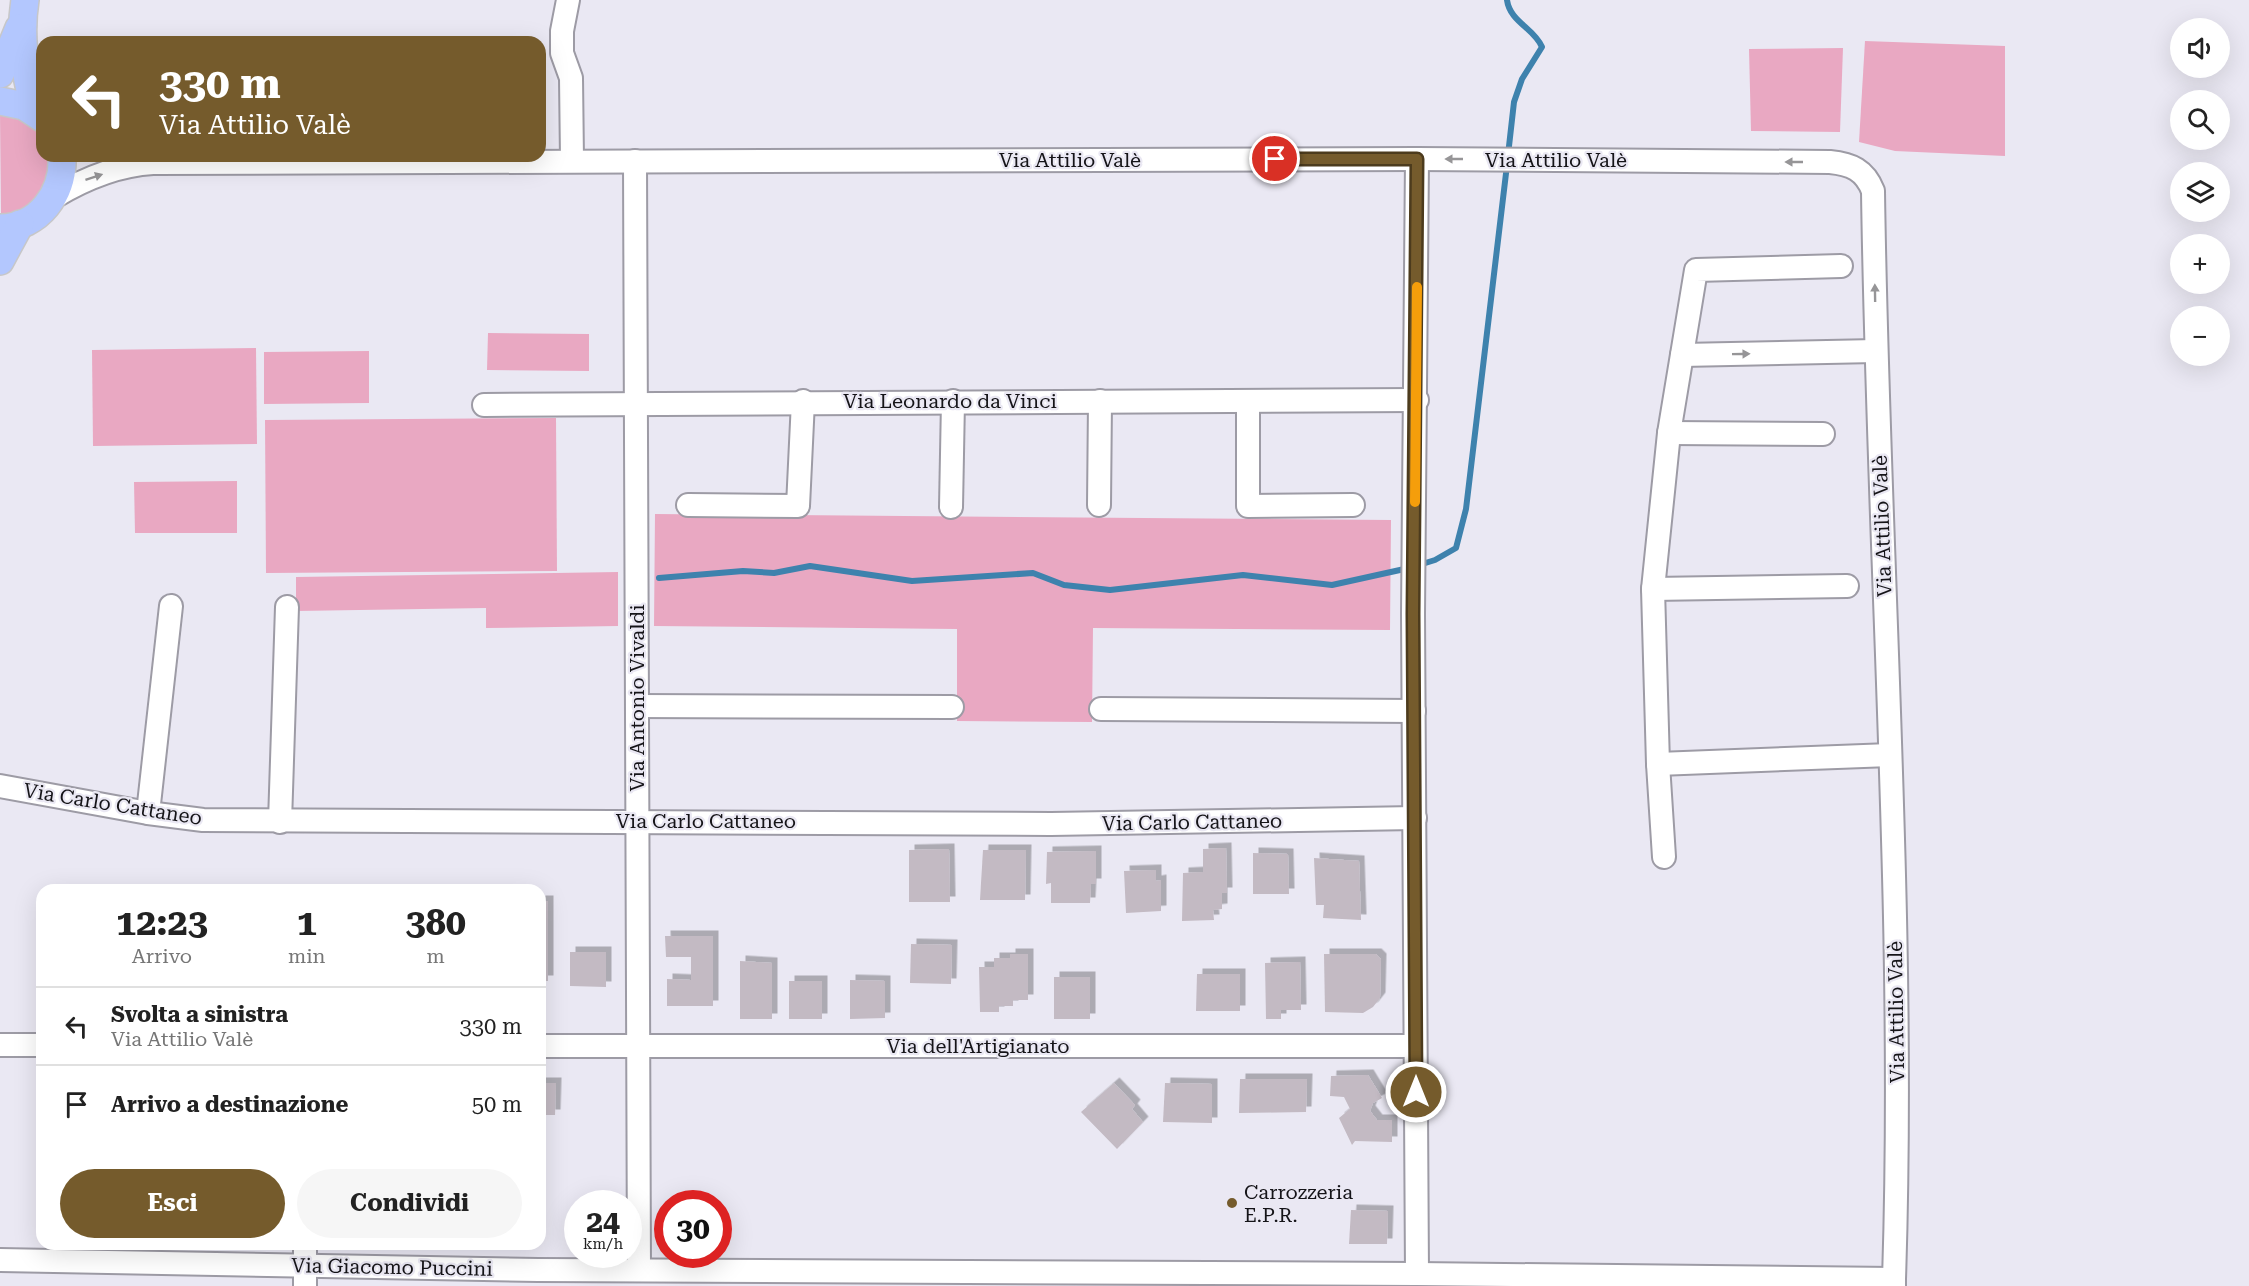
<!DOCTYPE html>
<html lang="it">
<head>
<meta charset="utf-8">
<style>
  :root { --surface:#fff; --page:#f6f6f6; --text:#222; --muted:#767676; --line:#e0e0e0; --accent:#755b2c }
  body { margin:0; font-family:"Roboto Serif",serif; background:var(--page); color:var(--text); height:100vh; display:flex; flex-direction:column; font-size:22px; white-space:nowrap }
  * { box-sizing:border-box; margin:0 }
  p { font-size:20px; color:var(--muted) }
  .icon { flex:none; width:33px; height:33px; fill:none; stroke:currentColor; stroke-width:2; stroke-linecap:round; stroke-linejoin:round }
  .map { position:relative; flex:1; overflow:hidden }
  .panel { position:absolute; left:36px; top:884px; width:510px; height:366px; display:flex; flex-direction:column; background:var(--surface); border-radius:18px; box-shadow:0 6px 24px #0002 }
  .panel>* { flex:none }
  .guide { position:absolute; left:36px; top:36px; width:510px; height:126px; border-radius:18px; box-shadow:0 6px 24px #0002; background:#755b2c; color:#fff; overflow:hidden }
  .tools { position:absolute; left:2170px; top:18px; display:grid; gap:12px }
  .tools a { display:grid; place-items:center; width:60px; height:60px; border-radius:50%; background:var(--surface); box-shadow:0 6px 24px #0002; font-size:30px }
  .speed { position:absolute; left:564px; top:1190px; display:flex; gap:12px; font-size:30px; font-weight:700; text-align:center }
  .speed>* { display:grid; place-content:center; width:78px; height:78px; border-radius:50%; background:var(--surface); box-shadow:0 6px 24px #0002; line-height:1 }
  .speed small { font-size:15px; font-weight:400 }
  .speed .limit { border:9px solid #d22; background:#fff; color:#111 }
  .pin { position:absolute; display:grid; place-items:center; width:51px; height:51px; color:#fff; margin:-26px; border:3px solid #fff; border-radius:50%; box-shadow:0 2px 6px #0007 }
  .me { position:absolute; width:66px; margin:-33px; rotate:0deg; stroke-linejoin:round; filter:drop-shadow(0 0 4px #0008) }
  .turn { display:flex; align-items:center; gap:21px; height:126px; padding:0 24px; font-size:27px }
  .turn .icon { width:78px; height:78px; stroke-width:2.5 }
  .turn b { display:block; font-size:42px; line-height:51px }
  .eta { display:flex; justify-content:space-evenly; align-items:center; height:102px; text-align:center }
  .eta b { font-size:36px; font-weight:700; line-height:42px }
  .cta { display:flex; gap:12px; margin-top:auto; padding:12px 24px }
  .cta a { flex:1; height:69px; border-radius:36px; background:var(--accent); color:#fff; font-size:24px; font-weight:700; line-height:69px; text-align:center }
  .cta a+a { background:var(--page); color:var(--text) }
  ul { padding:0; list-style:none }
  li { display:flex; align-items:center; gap:18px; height:78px; padding:0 24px; border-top:2px solid var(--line) }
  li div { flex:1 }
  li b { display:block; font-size:22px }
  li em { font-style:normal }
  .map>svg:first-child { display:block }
  .green { fill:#e9a8c2 }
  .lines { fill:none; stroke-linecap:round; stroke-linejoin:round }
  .stream { stroke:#3e82ad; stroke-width:6 }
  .building { fill:#c3bac3; filter:url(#shadow) }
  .minor-casing { stroke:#9d9ba5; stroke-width:26 }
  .major-casing { stroke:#c7c7c8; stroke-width:30 }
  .minor { stroke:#fff; stroke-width:22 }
  .major { stroke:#b3c7fe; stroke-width:27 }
  .oneway { fill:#969597 }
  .route-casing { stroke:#4c3b1d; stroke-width:15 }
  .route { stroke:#755b2c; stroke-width:10 }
  .slow { stroke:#f59e0b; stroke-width:10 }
  .poi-dot { fill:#755b2c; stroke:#eae8f3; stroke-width:2 }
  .labels { text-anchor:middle; stroke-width:4.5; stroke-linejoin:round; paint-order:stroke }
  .street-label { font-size:20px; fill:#151418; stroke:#eae8f3 }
  .poi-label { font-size:20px; fill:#151418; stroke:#eae8f3; text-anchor:start }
</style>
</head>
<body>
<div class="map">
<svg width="2249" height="1286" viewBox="0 0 2249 1286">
  <defs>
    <filter id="shadow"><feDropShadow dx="5.5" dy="-5.5" stdDeviation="0" flood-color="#0004"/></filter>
  </defs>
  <rect width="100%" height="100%" fill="#eae8f3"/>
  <g class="green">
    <polygon points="1865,41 2005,46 2005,156 1895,151 1859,142"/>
    <polygon points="1843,48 1840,132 1751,131 1749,49"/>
    <path d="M0,113L28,120L42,134V156H51C50,163 52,174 49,180C41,201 21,212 1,215Z"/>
    <polygon points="488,333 589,334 589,371 487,370"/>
    <polygon points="256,348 257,444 93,446 92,350"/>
    <polygon points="369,351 369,403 264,404 264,352"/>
    <polygon points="556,418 557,571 266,573 265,420"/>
    <polygon points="237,481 237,533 135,533 134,482"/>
    <polygon points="655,514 1391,520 1390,630 1093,628 1092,722 957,721 957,629 654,626"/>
    <polygon points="618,572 618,626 486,628 486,608 296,611 296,577"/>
  </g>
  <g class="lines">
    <g class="stream">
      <path d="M1507,0C1510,22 1534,28 1542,47L1522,79L1514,102L1508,155"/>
      <polyline points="1419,565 1435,560 1456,548 1466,509 1507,165"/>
      <polyline points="659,578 743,571 774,573 810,566 912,581 1033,573 1064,585 1110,590 1243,575 1332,585 1409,568"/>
    </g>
  </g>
  <g class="building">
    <polygon points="1226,848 1227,893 1222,893 1222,909 1213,910 1214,920 1182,921 1183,873 1203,872 1203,849"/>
    <polygon points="949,849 950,902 909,902 909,850"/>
    <polygon points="983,850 1026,850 1025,900 980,900"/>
    <polygon points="1096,851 1096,884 1091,884 1090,903 1051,903 1051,883 1046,884 1047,852"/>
    <polygon points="1253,853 1288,854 1289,894 1253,894"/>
    <polygon points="1314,858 1359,861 1361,920 1323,918 1324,905 1316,905"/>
    <polygon points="1156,870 1156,881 1161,880 1161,911 1126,913 1124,871"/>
    <rect x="540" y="901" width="8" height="80"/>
    <polygon points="665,936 713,936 713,1006 667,1006 667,979 691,980 691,957 666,957"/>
    <polygon points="911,944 952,945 951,984 910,983"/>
    <polygon points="570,952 606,952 606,987 570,986"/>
    <polygon points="1010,954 1028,954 1028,1000 1013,1000 1013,1006 999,1006 999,1012 980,1012 979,967 994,967 994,958 1010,958"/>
    <polygon points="1324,954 1376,954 1381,959 1380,998 1373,1007 1363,1013 1325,1012"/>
    <polygon points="740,961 772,963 772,1019 740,1019"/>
    <polygon points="1300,962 1301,1010 1281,1010 1281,1019 1266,1019 1265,963"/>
    <polygon points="1197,974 1240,974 1240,1011 1196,1011"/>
    <rect x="1054" y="977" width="36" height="42"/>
    <polygon points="850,980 885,981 885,1018 850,1019"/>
    <rect x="789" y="981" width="33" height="38"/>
    <polygon points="1368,1075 1382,1098 1373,1103 1370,1111 1377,1120 1392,1120 1392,1142 1355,1141 1352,1145 1339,1118 1350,1109 1344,1097 1330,1096 1331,1076"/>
    <polygon points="1240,1079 1307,1079 1306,1112 1239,1113"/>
    <polygon points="540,1083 556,1083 555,1115 540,1115"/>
    <polygon points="1114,1083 1135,1105 1132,1109 1143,1122 1117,1149 1081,1112"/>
    <polygon points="1165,1083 1212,1084 1212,1123 1163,1122"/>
    <polygon points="1351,1210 1388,1211 1387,1244 1349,1244"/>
  </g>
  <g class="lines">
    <defs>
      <g id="minor">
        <polyline points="568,0 562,31 562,53 571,78 572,160"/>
        <polyline points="1417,159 1413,614 1417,1274"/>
        <polyline points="635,161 639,1270"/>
        <path d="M54,197C84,179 117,165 153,163L1417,159L1830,162C1851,164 1865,170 1873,191C1878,554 1906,917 1894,1279"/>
        <polyline points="1682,355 1876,351"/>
        <polyline points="1248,401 1248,506 1353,505"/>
        <polyline points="484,405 1417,400"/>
        <polyline points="1669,433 1823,434"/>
        <polyline points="688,505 798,506 803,401"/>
        <polyline points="1099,505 1100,401"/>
        <polyline points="951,507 953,401"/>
        <polyline points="1653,589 1847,586"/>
        <polyline points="637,706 952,707"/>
        <polyline points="1101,709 1414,711"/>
        <polyline points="1658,764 1890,755"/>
        <polyline points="0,786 148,813 203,820 1051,824 1415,818"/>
        <polyline points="148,813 171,606"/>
        <polyline points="280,822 287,607"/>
        <polyline points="1664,857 1658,764 1653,589 1669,433 1696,270 1841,266"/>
        <polyline points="0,1045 42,1045"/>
        <polyline points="540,1046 1415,1046"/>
        <polyline points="305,1244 305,1286"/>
        <polyline points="0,1260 538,1270 1417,1274 1894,1279 1894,1286"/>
      </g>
      <g id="major">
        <path d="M25,0C19,38 25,76 36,113"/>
        <polyline points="0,74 19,28"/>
        <polyline points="0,101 24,106 42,118"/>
        <path d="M0,228C39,228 64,193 62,156"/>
        <polyline points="0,261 20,224"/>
      </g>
    </defs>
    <use href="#minor" class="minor-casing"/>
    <use href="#major" class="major-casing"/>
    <use href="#minor" class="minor"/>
    <use href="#major" class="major"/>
  </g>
  <defs><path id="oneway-solid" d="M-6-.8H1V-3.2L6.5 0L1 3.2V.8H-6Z" transform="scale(1.5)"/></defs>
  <g class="oneway">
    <use href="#oneway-solid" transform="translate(1454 159) rotate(-180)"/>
    <use href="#oneway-solid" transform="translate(1794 162) rotate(-180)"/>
    <use href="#oneway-solid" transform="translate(94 177) rotate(-18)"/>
    <use href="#oneway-solid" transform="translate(1875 293) rotate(-91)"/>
    <use href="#oneway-solid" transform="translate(1741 354) rotate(-1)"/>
  </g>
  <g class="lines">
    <defs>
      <polyline id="route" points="1275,159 1417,159 1413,614 1416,1092"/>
    </defs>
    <use href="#route" class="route-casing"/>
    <use href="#route" class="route"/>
    <polyline class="slow" points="1415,502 1417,287"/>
  </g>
  <circle class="poi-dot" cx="1232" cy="1203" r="6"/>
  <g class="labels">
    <g class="street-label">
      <text x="1070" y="167">Via Attilio Valè</text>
      <text x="1556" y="167">Via Attilio Valè</text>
      <text x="950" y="408">Via Leonardo da Vinci</text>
      <text transform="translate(1882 526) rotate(-92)" y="7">Via Attilio Valè</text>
      <text transform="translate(637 698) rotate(-90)" y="7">Via Antonio Vivaldi</text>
      <text transform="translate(113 804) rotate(9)" y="7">Via Carlo Cattaneo</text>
      <text x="706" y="828">Via Carlo Cattaneo</text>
      <text transform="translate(1192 822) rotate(-1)" y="7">Via Carlo Cattaneo</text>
      <text transform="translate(1896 1012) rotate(-91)" y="7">Via Attilio Valè</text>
      <text x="978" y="1053">Via dell'Artigianato</text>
      <text transform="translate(392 1267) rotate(1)" y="7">Via Giacomo Puccini</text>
    </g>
    <g class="poi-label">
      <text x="1244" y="1199">Carrozzeria<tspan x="1244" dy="23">E.P.R.</tspan></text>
    </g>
  </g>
</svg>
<div class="tools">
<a><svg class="icon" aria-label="sound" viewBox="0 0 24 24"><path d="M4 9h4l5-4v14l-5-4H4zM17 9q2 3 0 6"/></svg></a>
<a><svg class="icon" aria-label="search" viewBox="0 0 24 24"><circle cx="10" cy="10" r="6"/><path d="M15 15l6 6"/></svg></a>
<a><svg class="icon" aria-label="layers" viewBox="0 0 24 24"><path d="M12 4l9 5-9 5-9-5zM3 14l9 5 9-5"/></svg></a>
<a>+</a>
<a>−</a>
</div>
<div class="speed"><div>24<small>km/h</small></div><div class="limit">30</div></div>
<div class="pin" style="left:1275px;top:159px;background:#d93025"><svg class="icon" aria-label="arrive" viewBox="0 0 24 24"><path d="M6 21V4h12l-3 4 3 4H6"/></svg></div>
<svg class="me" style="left:1416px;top:1092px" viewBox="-20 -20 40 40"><circle r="17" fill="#755b2c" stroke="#fff" stroke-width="3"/><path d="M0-11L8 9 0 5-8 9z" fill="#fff"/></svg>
<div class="guide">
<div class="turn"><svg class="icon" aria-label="left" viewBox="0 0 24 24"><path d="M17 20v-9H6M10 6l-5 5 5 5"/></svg><div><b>330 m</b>Via Attilio Valè</div></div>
</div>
<section class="panel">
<div class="eta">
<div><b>12:23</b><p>Arrivo</p></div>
<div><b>1</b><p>min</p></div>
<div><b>380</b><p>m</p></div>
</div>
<ul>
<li><svg class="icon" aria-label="left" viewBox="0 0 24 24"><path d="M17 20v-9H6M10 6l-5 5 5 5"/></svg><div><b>Svolta a sinistra</b><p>Via Attilio Valè</p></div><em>330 m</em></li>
<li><svg class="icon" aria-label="arrive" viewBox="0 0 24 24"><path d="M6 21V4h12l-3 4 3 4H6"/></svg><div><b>Arrivo a destinazione</b></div><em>50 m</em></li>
</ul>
<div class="cta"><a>Esci</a><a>Condividi</a></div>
</section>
</div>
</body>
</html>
